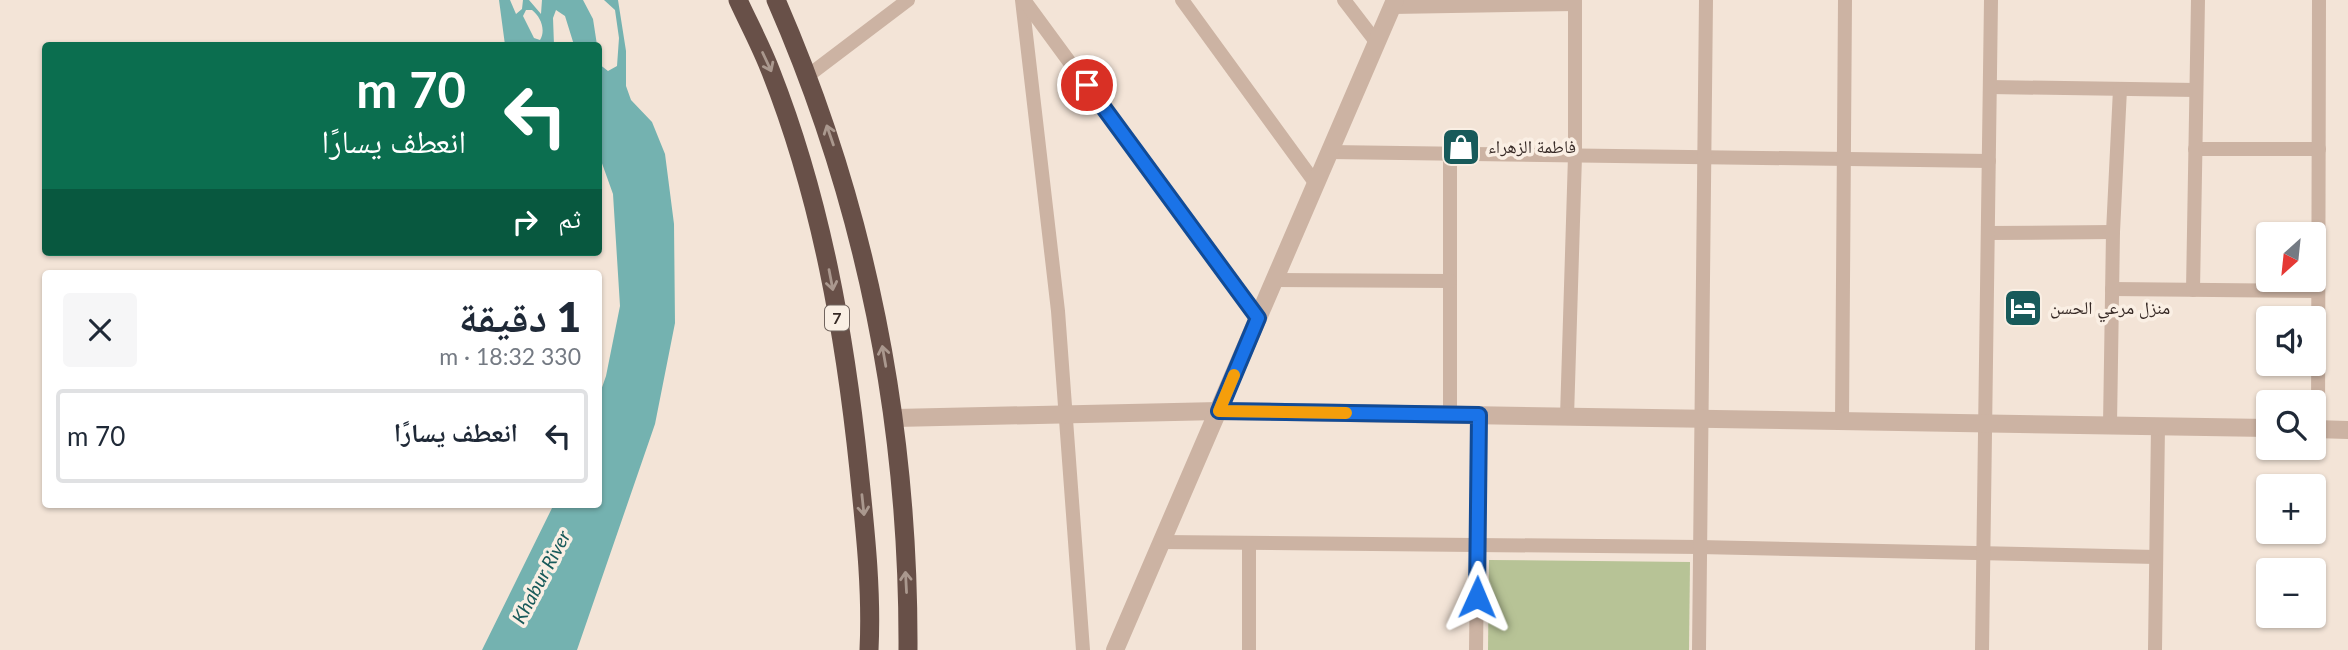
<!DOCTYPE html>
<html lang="ar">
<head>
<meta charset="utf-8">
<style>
  :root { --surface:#fff; --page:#f6f6f7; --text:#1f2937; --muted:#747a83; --line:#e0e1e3 }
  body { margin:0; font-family:Lato,"Noto Naskh Arabic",sans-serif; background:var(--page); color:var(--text); direction:rtl; height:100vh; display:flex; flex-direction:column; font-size:26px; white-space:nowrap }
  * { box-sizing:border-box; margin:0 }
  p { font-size:23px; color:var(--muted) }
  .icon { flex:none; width:38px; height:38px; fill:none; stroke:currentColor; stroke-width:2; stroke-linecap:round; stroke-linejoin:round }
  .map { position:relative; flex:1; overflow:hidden; direction:ltr }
  .sheet { position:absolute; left:42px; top:270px; width:560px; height:238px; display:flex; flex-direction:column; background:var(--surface); border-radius:7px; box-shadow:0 2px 5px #0004; direction:rtl }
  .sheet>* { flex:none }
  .banner { position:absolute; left:42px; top:42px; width:560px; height:214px; border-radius:7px; box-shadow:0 2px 5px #0004; direction:rtl; background:#0b6e4f; color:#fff; overflow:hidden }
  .needle { width:46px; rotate:207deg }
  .tools { position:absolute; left:2256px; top:222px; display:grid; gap:14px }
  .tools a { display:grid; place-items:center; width:70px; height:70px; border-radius:7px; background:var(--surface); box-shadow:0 2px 5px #0004; font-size:35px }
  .pin { position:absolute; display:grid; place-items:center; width:60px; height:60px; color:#fff; margin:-30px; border:4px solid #fff; border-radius:50%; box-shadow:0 2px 7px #0007 }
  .me { position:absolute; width:77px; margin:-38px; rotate:1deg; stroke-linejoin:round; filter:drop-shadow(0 0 5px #0008) }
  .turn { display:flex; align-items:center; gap:24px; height:147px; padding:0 21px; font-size:32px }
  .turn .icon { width:91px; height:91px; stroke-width:2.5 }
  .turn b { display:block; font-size:49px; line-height:60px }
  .then { display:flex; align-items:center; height:66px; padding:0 21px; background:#0003; gap:14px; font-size:26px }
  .round { display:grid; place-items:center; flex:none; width:74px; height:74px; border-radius:7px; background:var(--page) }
  .head { display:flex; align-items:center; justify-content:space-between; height:119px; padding:0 21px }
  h1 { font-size:42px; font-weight:800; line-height:52px }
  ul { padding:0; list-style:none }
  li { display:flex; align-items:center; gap:21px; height:94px; margin:0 14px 10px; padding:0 7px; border:4px solid var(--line); border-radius:7px }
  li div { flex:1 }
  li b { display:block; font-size:26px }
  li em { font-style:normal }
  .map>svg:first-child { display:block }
  .green { fill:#b7c396 }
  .water { fill:#74b2b0; fill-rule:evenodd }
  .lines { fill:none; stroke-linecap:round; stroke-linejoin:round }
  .minor { stroke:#ccb3a3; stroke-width:14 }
  .tertiary { stroke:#ccb3a3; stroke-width:18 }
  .trunk { stroke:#685048; stroke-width:19 }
  .oneway { stroke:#aa988e }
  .route-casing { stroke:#114b97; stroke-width:18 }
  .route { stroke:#1a73e8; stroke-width:12 }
  .slow { stroke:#f59e0b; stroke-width:12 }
  .labels { text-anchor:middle; stroke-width:7; stroke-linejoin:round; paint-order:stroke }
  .shield { fill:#faefe4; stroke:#71645e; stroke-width:2 }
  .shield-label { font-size:16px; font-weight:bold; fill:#362925 }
  .poi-label { font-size:18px; fill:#362925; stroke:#faefe4; text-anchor:start }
  .water-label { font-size:19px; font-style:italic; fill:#185a5a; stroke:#faefe4 }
</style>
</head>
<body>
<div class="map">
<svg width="2348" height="650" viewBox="0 0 2348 650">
  <rect width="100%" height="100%" fill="#f3e4d7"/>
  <polygon class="green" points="1489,560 1690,562 1689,650 1488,650"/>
  <g class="water">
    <path d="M499,0H510L516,14L522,9L523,0H529L541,14L542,0H583L593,19L597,45H574L565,16L556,10L553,18L554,45H505ZM526,10H532C541,17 546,30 540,40L534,38L523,16Z"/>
    <polygon points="604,0 618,0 626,51 626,86 631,100 652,122 665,154 674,224 675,323 655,424 577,650 482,650 554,504 598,504 599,396 606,376 620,306 613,194 599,155 599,64 608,71 617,66 619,38 615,10"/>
  </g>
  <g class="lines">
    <g class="minor">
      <polyline points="1022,0 1058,311 1083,650"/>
      <polyline points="1024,0 1258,319"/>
      <polyline points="1182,0 1316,184"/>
      <polyline points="1344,0 1377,43"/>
      <polyline points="1392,7 1575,4"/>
      <polyline points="809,75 908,0"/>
      <polyline points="1990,87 2196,90"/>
      <polyline points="2195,149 2319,149"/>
      <polyline points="1330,152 1989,161"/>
      <polyline points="1450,153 1450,415"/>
      <polyline points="1988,233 2113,232"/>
      <polyline points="1275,280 1450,281"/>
      <polyline points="2112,289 2318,291"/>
      <polyline points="2193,290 2198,0"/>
      <polyline points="1567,417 1575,156 1575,0"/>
      <polyline points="1842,421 1845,0"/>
      <polyline points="2110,425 2113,232 2120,89"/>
      <polyline points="2318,429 2319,0"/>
      <polyline points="1162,542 1699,547 2156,557"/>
      <polyline points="1249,543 1249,650"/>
      <polyline points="1476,650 1479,415"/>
      <polyline points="1699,650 1706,0"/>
      <polyline points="1982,650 1991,0"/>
      <polyline points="2155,650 2158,426"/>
    </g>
    <g class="tertiary">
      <polyline points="895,418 1219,411 2268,428"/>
      <polyline points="2314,429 2348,430"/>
      <polyline points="1115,650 1395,0"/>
    </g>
    <g class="trunk">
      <path d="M738,0C749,24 762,48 771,72C821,199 845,335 859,470C865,529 872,590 869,650"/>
      <path d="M776,0C866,206 909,426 908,650"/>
    </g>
  </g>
  <defs><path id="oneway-shaft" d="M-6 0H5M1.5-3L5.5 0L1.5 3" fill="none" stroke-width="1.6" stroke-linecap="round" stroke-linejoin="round" transform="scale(1.75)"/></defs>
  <g class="oneway">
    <use href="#oneway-shaft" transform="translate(767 62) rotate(65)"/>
    <use href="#oneway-shaft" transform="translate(830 135) rotate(-109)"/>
    <use href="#oneway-shaft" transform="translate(831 280) rotate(79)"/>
    <use href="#oneway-shaft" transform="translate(884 356) rotate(-100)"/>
    <use href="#oneway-shaft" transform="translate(863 505) rotate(84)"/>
    <use href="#oneway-shaft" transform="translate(906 582) rotate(-93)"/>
  </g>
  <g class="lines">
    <defs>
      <polyline id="route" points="1087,85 1258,318 1219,411 1479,415 1477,597"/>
    </defs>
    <use href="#route" class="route-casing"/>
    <use href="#route" class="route"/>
    <polyline class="slow" points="1234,375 1219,411 1346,413"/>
  </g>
  <defs>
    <symbol id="shop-square" viewBox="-11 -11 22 22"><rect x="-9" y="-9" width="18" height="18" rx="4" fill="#185a5a" stroke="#faefe4"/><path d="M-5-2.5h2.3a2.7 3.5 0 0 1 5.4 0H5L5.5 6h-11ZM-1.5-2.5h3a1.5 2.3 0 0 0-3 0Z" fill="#fff"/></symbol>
    <symbol id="hotel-square" viewBox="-11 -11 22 22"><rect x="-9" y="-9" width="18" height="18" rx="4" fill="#185a5a" stroke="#faefe4"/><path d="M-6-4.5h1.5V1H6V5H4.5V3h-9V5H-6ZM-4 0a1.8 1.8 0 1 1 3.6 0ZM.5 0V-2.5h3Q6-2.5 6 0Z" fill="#fff"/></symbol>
  </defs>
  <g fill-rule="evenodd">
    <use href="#shop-square" x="1439" y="125" width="44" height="44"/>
    <use href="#hotel-square" x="2001" y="286" width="44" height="44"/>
  </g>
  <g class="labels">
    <rect class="shield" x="825" y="305.5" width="24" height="25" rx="5"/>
    <g class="shield-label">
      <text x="837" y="324">7</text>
    </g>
    <g class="poi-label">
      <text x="1488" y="153">فاطمة الزهراء</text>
      <text x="2050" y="314">منزل مرعي الحسن</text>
    </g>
    <g class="water-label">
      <text transform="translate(541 577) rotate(-62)" y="7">Khabur River</text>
    </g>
  </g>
</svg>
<div class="tools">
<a><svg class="needle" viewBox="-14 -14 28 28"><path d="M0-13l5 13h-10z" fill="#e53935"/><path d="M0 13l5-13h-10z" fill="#747a83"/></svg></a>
<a><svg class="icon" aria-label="sound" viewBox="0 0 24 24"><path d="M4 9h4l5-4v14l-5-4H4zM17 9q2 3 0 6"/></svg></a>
<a><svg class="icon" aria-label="search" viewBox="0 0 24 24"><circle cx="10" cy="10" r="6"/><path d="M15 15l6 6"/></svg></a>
<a>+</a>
<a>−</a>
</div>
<div class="pin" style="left:1087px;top:85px;background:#d93025"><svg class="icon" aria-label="arrive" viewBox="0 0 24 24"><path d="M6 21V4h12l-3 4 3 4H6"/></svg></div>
<svg class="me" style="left:1477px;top:597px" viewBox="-20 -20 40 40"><path d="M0-17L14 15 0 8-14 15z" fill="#1a73e8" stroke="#fff" stroke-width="4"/></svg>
<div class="banner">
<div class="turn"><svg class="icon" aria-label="left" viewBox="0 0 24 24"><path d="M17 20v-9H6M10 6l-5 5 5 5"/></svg><div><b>70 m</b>انعطف يسارًا</div></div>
<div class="then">ثم<svg class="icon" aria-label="right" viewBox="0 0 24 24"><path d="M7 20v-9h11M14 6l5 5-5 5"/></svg></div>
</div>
<section class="sheet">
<div class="head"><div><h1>1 دقيقة</h1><p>330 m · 18:32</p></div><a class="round"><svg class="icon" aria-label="close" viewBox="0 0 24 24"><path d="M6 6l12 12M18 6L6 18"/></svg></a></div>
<ul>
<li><svg class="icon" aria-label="left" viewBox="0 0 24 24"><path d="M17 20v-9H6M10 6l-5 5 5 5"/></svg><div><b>انعطف يسارًا</b></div><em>70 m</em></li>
</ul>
</section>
</div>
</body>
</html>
